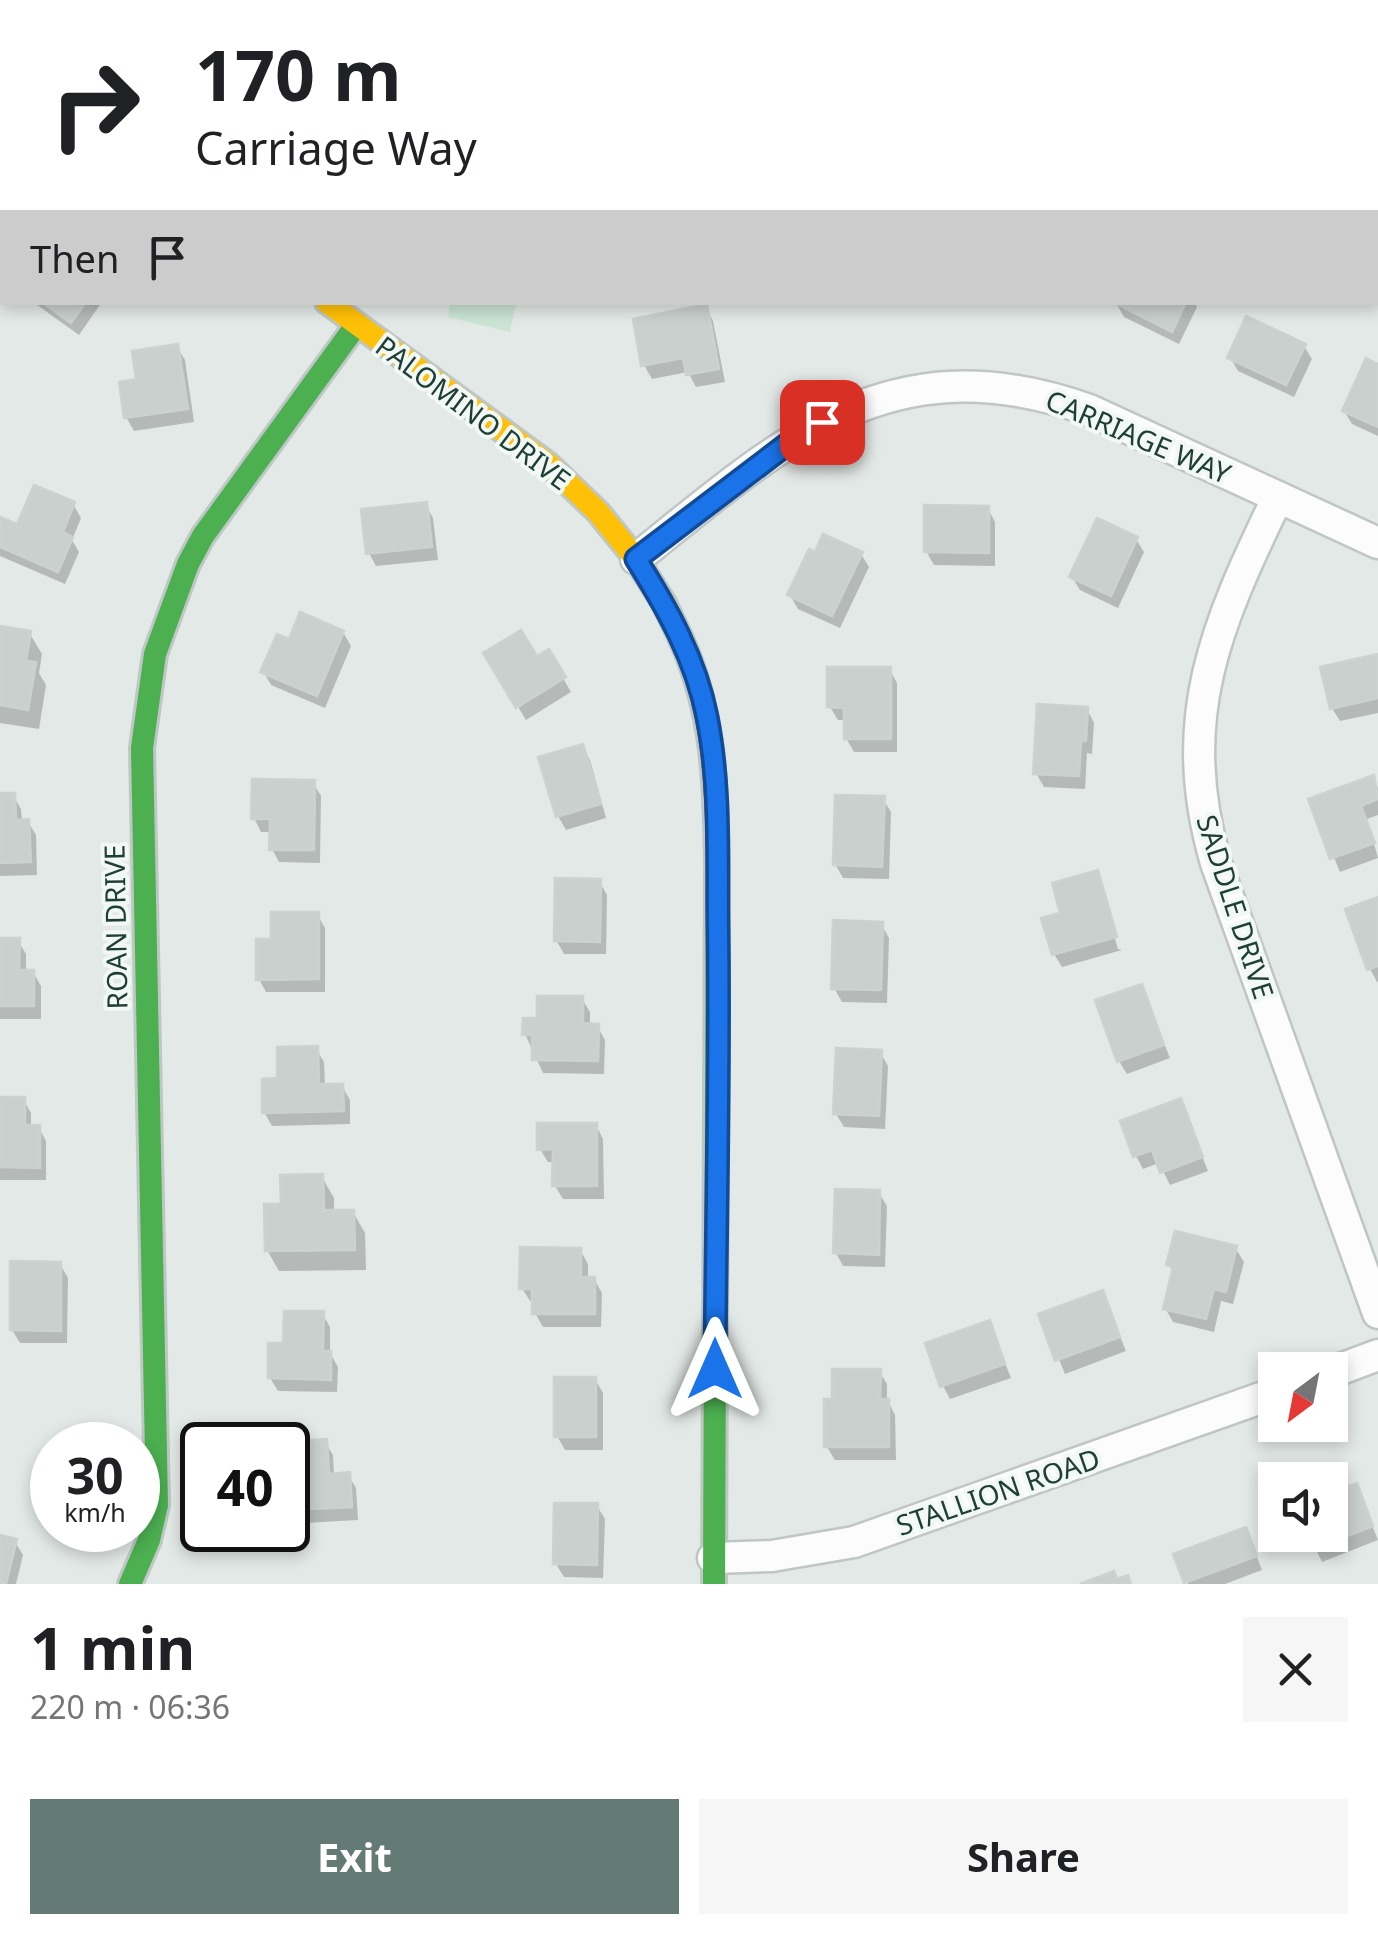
<!DOCTYPE html>
<html lang="en">
<head>
<meta charset="utf-8">
<style>
  :root { --surface:#fff; --page:#f6f6f6; --text:#202124; --muted:#757577; --accent:#647a74 }
  body { margin:0; font-family:"Noto Sans",sans-serif; background:var(--page); color:var(--text); height:100vh; display:flex; flex-direction:column; font-size:38px; white-space:nowrap }
  * { box-sizing:border-box; margin:0 }
  p { font-size:32px; color:var(--muted) }
  .icon { flex:none; width:55px; height:55px; fill:none; stroke:currentColor; stroke-width:2; stroke-linecap:round; stroke-linejoin:round }
  .map { position:relative; height:1584px; overflow:hidden }
  .drawer { display:flex; flex-direction:column; background:var(--surface); flex:1 }
  .drawer>* { flex:none }
  .guide { position:absolute; left:0px; top:0px; width:1380px; height:305px; box-shadow:0 5px 15px #0003; background:#fff; color:var(--text); overflow:hidden }
  .needle { width:65px; rotate:212deg }
  .buttons { position:absolute; left:1258px; top:1352px; display:grid; gap:20px }
  .buttons a { display:grid; place-items:center; width:90px; height:90px; border-radius:0px; background:var(--surface); box-shadow:0 5px 15px #0003; font-size:50px }
  .speed { position:absolute; left:30px; top:1422px; display:flex; gap:20px; font-size:50px; font-weight:700; text-align:center }
  .speed>* { display:grid; place-content:center; width:130px; height:130px; border-radius:50%; background:var(--surface); box-shadow:0 5px 15px #0003; line-height:1 }
  .speed small { font-size:25px; font-weight:400 }
  .speed .limit { border:5px solid #111; border-radius:15px; background:#fff; color:#111 }
  .pin { position:absolute; display:grid; place-items:center; width:85px; height:85px; color:#fff; margin:-42px; border-radius:20px; box-shadow:0 5px 15px #0006 }
  .me { position:absolute; width:110px; margin:-55px; rotate:0deg; stroke-linejoin:round; filter:drop-shadow(0 0 8px #0008) }
  .turn { display:flex; align-items:center; gap:35px; height:210px; padding:0 30px; font-size:45px }
  .turn .icon { width:130px; height:130px; stroke-width:2.5 }
  .turn b { display:block; font-size:70px; line-height:85px }
  .then { display:flex; align-items:center; height:95px; padding:0 30px; background:#0003; gap:20px; font-size:38px }
  .round { display:grid; place-items:center; flex:none; width:105px; height:105px; border-radius:0px; background:var(--page) }
  .summary { display:flex; align-items:center; justify-content:space-between; height:170px; padding:0 30px }
  h1 { font-size:60px; font-weight:700; line-height:75px }
  .button { display:flex; gap:20px; margin-top:auto; padding:20px 30px }
  .button a { flex:1; height:115px; border-radius:0px; background:var(--accent); color:#fff; font-size:40px; font-weight:700; line-height:115px; text-align:center }
  .button a+a { background:var(--page); color:var(--text) }
  .map>svg:first-child { display:block }
  .green { fill:#cbe4d3 }
  .shadow { fill:#0003 }
  .building { fill:#cad0ce; stroke:#cbd2cf; stroke-width:2.5 }
  .lines { fill:none; stroke-linecap:round; stroke-linejoin:round }
  .street-casing { stroke:#c0c6c3; stroke-width:35 }
  .fast-casing { stroke:#bec7c4; stroke-width:28 }
  .slow-casing { stroke:#bec7c4; stroke-width:28 }
  .jam-casing { stroke:#bec7c4; stroke-width:28 }
  .street { stroke:#fbfcfb; stroke-width:30 }
  .fast { stroke:#4caf50; stroke-width:22 }
  .slow { stroke:#ffc107; stroke-width:22 }
  .jam { stroke:#c62828; stroke-width:22 }
  .route-casing { stroke:#114b97; stroke-width:25 }
  .route { stroke:#1a73e8; stroke-width:18 }
  .labels { text-anchor:middle; stroke-width:8; stroke-linejoin:round; paint-order:stroke }
  .street-label { font-size:28px; fill:#1f3e36; stroke:#f1f8f5 }
</style>
</head>
<body>
<div class="map">
<svg width="1378" height="1584" viewBox="0 0 1378 1584">
  <rect width="100%" height="100%" fill="#e3e9e6"/>
  <g class="green">
    <polygon points="793,0 1378,0 1378,278 1378,2"/>
    <polygon points="450,303 516,303 510,332 448,317"/>
  </g>
  <g class="shadow">
    <polygon points="169,0 196,0 200,2 168,2"/>
    <polygon points="203,0 238,0 242,2 201,2"/>
    <polygon points="33,302 102,302 79,335"/>
    <polygon points="1194,302 1197,307 1179,344 1124,317 1116,303"/>
    <polygon points="706,307 713,321 725,382 696,387 688,372 652,379 644,365"/>
    <polygon points="1304,346 1312,359 1294,397 1238,371 1230,357"/>
    <polygon points="177,347 185,360 194,422 134,431 126,417 139,381"/>
    <polygon points="1378,367 1378,436 1352,424 1344,411"/>
    <polygon points="73,504 81,518 72,540 79,552 65,584 0,556 0,520 18,528"/>
    <polygon points="425,504 433,518 438,560 376,566 369,553"/>
    <polygon points="988,509 995,522 995,566 934,565 926,551"/>
    <polygon points="1136,539 1144,552 1118,608 1080,590 1072,577"/>
    <polygon points="861,554 869,567 840,628 798,609 790,595"/>
    <polygon points="0,629 30,634 42,654 39,673 46,685 39,729 0,723"/>
    <polygon points="343,632 351,646 325,708 271,685 263,671"/>
    <polygon points="548,652 571,692 526,720 486,654 536,660"/>
    <polygon points="1378,656 1378,713 1340,721 1332,708"/>
    <polygon points="889,669 897,683 897,752 854,752 846,738 846,720 838,720 830,707"/>
    <polygon points="1087,709 1094,723 1092,754 1087,753 1085,789 1044,787 1036,773"/>
    <polygon points="582,747 590,760 606,818 566,830 558,816"/>
    <polygon points="1373,778 1378,788 1378,815 1367,819 1378,858 1340,872 1311,801"/>
    <polygon points="313,783 321,796 320,863 279,862 272,849 272,832 261,832 254,818"/>
    <polygon points="0,795 13,795 21,809 22,822 28,822 36,835 37,875 0,876"/>
    <polygon points="883,799 891,812 889,879 843,878 835,864"/>
    <polygon points="1097,872 1103,884 1099,884 1118,949 1122,950 1062,967 1054,954 1063,914"/>
    <polygon points="599,881 607,895 606,954 564,954 556,940"/>
    <polygon points="1378,900 1378,982 1377,982 1370,969"/>
    <polygon points="317,914 325,928 325,992 266,992 259,979 274,942"/>
    <polygon points="881,924 889,938 887,1003 842,1002 834,988"/>
    <polygon points="0,941 18,941 26,954 26,972 33,972 41,986 41,1019 0,1019"/>
    <polygon points="1141,987 1170,1058 1127,1074 1119,1061"/>
    <polygon points="582,999 590,1012 590,1026 597,1026 605,1040 604,1074 543,1073 525,1034 539,1020"/>
    <polygon points="316,1049 324,1062 325,1087 342,1086 350,1100 350,1124 272,1126 264,1112 280,1081"/>
    <polygon points="880,1052 888,1066 885,1129 844,1127 836,1114"/>
    <polygon points="0,1099 23,1099 31,1113 31,1128 39,1128 46,1141 46,1180 0,1180"/>
    <polygon points="1180,1101 1208,1171 1170,1185 1159,1163 1143,1169 1136,1156"/>
    <polygon points="596,1125 603,1139 604,1199 563,1199 555,1186 555,1162 548,1162 540,1149"/>
    <polygon points="322,1177 334,1198 334,1213 353,1212 365,1233 366,1270 279,1271 267,1250 284,1206"/>
    <polygon points="879,1193 887,1206 885,1267 843,1266 836,1253"/>
    <polygon points="1236,1249 1244,1262 1233,1304 1221,1301 1214,1332 1173,1322 1165,1308 1174,1274 1169,1265"/>
    <polygon points="580,1250 588,1264 588,1279 594,1279 602,1293 601,1327 543,1327 535,1313 535,1301 530,1301 522,1288"/>
    <polygon points="60,1264 68,1278 67,1343 20,1343 12,1330"/>
    <polygon points="1102,1293 1126,1351 1065,1374 1041,1315"/>
    <polygon points="322,1313 330,1327 330,1353 338,1367 337,1392 278,1391 270,1378 286,1346"/>
    <polygon points="989,1323 1011,1378 950,1399 943,1386"/>
    <polygon points="879,1371 887,1384 887,1399 895,1415 896,1460 835,1460 827,1447 834,1401"/>
    <polygon points="595,1379 603,1393 603,1450 565,1450 557,1436"/>
    <polygon points="325,1442 333,1455 334,1476 348,1475 356,1488 358,1520 288,1524 288,1445 284,1445"/>
    <polygon points="1356,1486 1378,1540 1322,1562 1309,1535 1330,1535 1330,1496"/>
    <polygon points="597,1506 605,1519 603,1578 564,1577 556,1564"/>
    <polygon points="0,1538 15,1542 23,1555 16,1584 0,1584"/>
    <polygon points="1252,1544 1262,1570 1225,1584 1188,1584 1176,1555"/>
  </g>
  <g class="building">
    <polygon points="42,302 86,302 71,323"/>
    <polygon points="1113,302 1186,302 1172,332"/>
    <polygon points="707,304 719,369 686,375 683,358 641,366 633,319"/>
    <polygon points="1246,316 1306,344 1286,385 1227,358"/>
    <polygon points="178,344 188,409 124,418 119,382 136,379 132,351"/>
    <polygon points="1366,358 1378,364 1378,427 1342,411"/>
    <polygon points="34,485 75,502 63,532 73,537 58,572 0,547 0,517 17,524"/>
    <polygon points="427,502 432,547 366,554 361,509"/>
    <polygon points="924,505 989,506 989,553 924,552"/>
    <polygon points="1097,518 1138,537 1111,596 1069,577"/>
    <polygon points="823,534 863,552 832,616 787,595 809,549 815,552"/>
    <polygon points="300,612 344,631 317,696 260,672 277,634 289,639"/>
    <polygon points="0,626 31,631 26,661 36,662 28,710 0,705"/>
    <polygon points="521,630 537,656 549,649 566,677 516,708 483,653"/>
    <polygon points="1378,654 1378,698 1330,709 1320,667"/>
    <polygon points="827,667 891,667 891,739 844,739 844,708 827,707"/>
    <polygon points="1037,704 1088,707 1086,741 1081,741 1079,776 1033,774"/>
    <polygon points="583,744 601,804 556,817 538,757"/>
    <polygon points="1374,775 1378,799 1361,806 1375,843 1330,859 1308,799"/>
    <polygon points="252,779 315,780 314,850 269,850 270,819 251,819"/>
    <polygon points="0,793 15,793 16,820 29,819 31,862 0,863"/>
    <polygon points="835,795 885,796 882,867 833,865"/>
    <polygon points="1098,870 1117,937 1052,955 1041,918 1060,913 1052,883"/>
    <polygon points="555,878 601,879 600,942 554,941"/>
    <polygon points="1378,897 1378,966 1367,970 1345,909"/>
    <polygon points="271,912 319,912 319,979 256,980 256,939 271,939"/>
    <polygon points="833,920 883,922 881,990 831,989"/>
    <polygon points="0,938 20,938 19,970 34,970 34,1006 0,1006"/>
    <polygon points="1142,984 1164,1045 1117,1062 1095,1000"/>
    <polygon points="537,996 583,996 583,1023 599,1024 598,1061 532,1060 532,1035 522,1035 523,1018 537,1018"/>
    <polygon points="318,1046 319,1084 343,1084 344,1111 262,1113 262,1079 277,1078 277,1047"/>
    <polygon points="836,1048 882,1050 879,1116 833,1114"/>
    <polygon points="0,1097 25,1097 25,1125 40,1125 40,1168 0,1167"/>
    <polygon points="1181,1098 1203,1157 1160,1173 1152,1150 1133,1157 1120,1121"/>
    <polygon points="537,1123 597,1123 597,1186 552,1186 553,1149 537,1150"/>
    <polygon points="323,1174 324,1210 354,1210 355,1250 265,1251 264,1204 281,1204 280,1175"/>
    <polygon points="835,1189 880,1190 879,1255 833,1253"/>
    <polygon points="1175,1231 1237,1246 1226,1292 1214,1289 1206,1319 1163,1309 1173,1267 1166,1265"/>
    <polygon points="520,1247 581,1248 581,1277 595,1277 595,1314 532,1314 532,1289 519,1289"/>
    <polygon points="10,1261 61,1262 61,1331 10,1330"/>
    <polygon points="1103,1290 1120,1337 1055,1361 1038,1314"/>
    <polygon points="284,1311 324,1311 323,1351 331,1351 331,1380 268,1378 268,1343 283,1343"/>
    <polygon points="990,1320 1005,1364 940,1387 925,1343"/>
    <polygon points="832,1369 881,1369 880,1399 889,1399 889,1447 824,1447 824,1399 832,1399"/>
    <rect x="554" y="1377" width="42" height="60"/>
    <polygon points="327,1439 329,1474 350,1472 352,1507 288,1510 288,1445 281,1442"/>
    <polygon points="1357,1483 1373,1526 1312,1550 1306,1535 1330,1535 1330,1493"/>
    <polygon points="554,1503 598,1503 597,1565 553,1564"/>
    <polygon points="1246,1527 1257,1556 1184,1583 1173,1554"/>
    <polygon points="0,1535 17,1539 6,1584 0,1584"/>
    <polygon points="1114,1571 1117,1579 1128,1575 1131,1584 1080,1584"/>
  </g>
  <g class="lines">
    <defs>
      <g id="street">
        <polyline points="51,2 52,0"/>
        <polyline points="0,59 2,61"/>
        <path d="M1278,497C1216,625 1174,719 1216,863L1378,1313"/>
        <path d="M636,559C783,441 890,339 1089,410L1378,543"/>
        <polyline points="1330,1373 1378,1355"/>
        <polyline points="713,1558 772,1556 854,1542 1275,1393"/>
      </g>
      <g id="fast">
        <polyline points="130,1584 149,1540 157,1505 142,748 155,654 188,564 203,536 357,324"/>
        <polyline points="714,1584 717,865"/>
      </g>
      <polyline id="slow" points="327,302 548,464 598,512 636,559 664,603 681,639"/>
      <path id="jam" d="M681,639C714,712 716,786 717,865"/>
    </defs>
    <use href="#street" class="street-casing"/>
    <use href="#fast" class="fast-casing"/>
    <use href="#slow" class="slow-casing"/>
    <use href="#jam" class="jam-casing"/>
    <use href="#street" class="street"/>
    <use href="#fast" class="fast"/>
    <use href="#slow" class="slow"/>
    <use href="#jam" class="jam"/>
  </g>
  <g class="lines">
    <defs>
      <path id="route" d="M715,1369C716,1223 720,1076 718,929C717,859 721,787 707,717C696,660 667,608 636,559L803,432L822,422"/>
    </defs>
    <use href="#route" class="route-casing"/>
    <use href="#route" class="route"/>
  </g>
  <g class="labels">
    <g class="street-label">
      <text transform="translate(473 413) rotate(37)" y="10">PALOMINO DRIVE</text>
      <text transform="translate(1138 437) rotate(23)" y="10">CARRIAGE WAY</text>
      <text transform="translate(1235 907) rotate(72)" y="10">SADDLE DRIVE</text>
      <text transform="translate(116 927) rotate(-91)" y="10">ROAN DRIVE</text>
      <text transform="translate(998 1492) rotate(-19)" y="10">STALLION ROAD</text>
    </g>
  </g>
</svg>
<div class="buttons">
<a><svg class="needle" viewBox="-14 -14 28 28"><path d="M0-13l5 13h-10z" fill="#e53935"/><path d="M0 13l5-13h-10z" fill="#757577"/></svg></a>
<a><svg class="icon" aria-label="sound" viewBox="0 0 24 24"><path d="M4 9h4l5-4v14l-5-4H4zM17 9q2 3 0 6"/></svg></a>
</div>
<div class="speed"><div>30<small>km/h</small></div><div class="limit">40</div></div>
<div class="pin" style="left:822px;top:422px;background:#d93025"><svg class="icon" aria-label="arrive" viewBox="0 0 24 24"><path d="M6 21V4h12l-3 4 3 4H6"/></svg></div>
<svg class="me" style="left:715px;top:1369px" viewBox="-20 -20 40 40"><path d="M0-17L14 15 0 8-14 15z" fill="#1a73e8" stroke="#fff" stroke-width="4"/></svg>
<div class="guide">
<div class="turn"><svg class="icon" aria-label="right" viewBox="0 0 24 24"><path d="M7 20v-9h11M14 6l5 5-5 5"/></svg><div><b>170 m</b>Carriage Way</div></div>
<div class="then">Then<svg class="icon" aria-label="arrive" viewBox="0 0 24 24"><path d="M6 21V4h12l-3 4 3 4H6"/></svg></div>
</div>
</div>
<section class="drawer">
<div class="summary"><div><h1>1 min</h1><p>220 m · 06:36</p></div><a class="round"><svg class="icon" aria-label="close" viewBox="0 0 24 24"><path d="M6 6l12 12M18 6L6 18"/></svg></a></div>
<div class="button"><a>Exit</a><a>Share</a></div>
</section>
</body>
</html>
